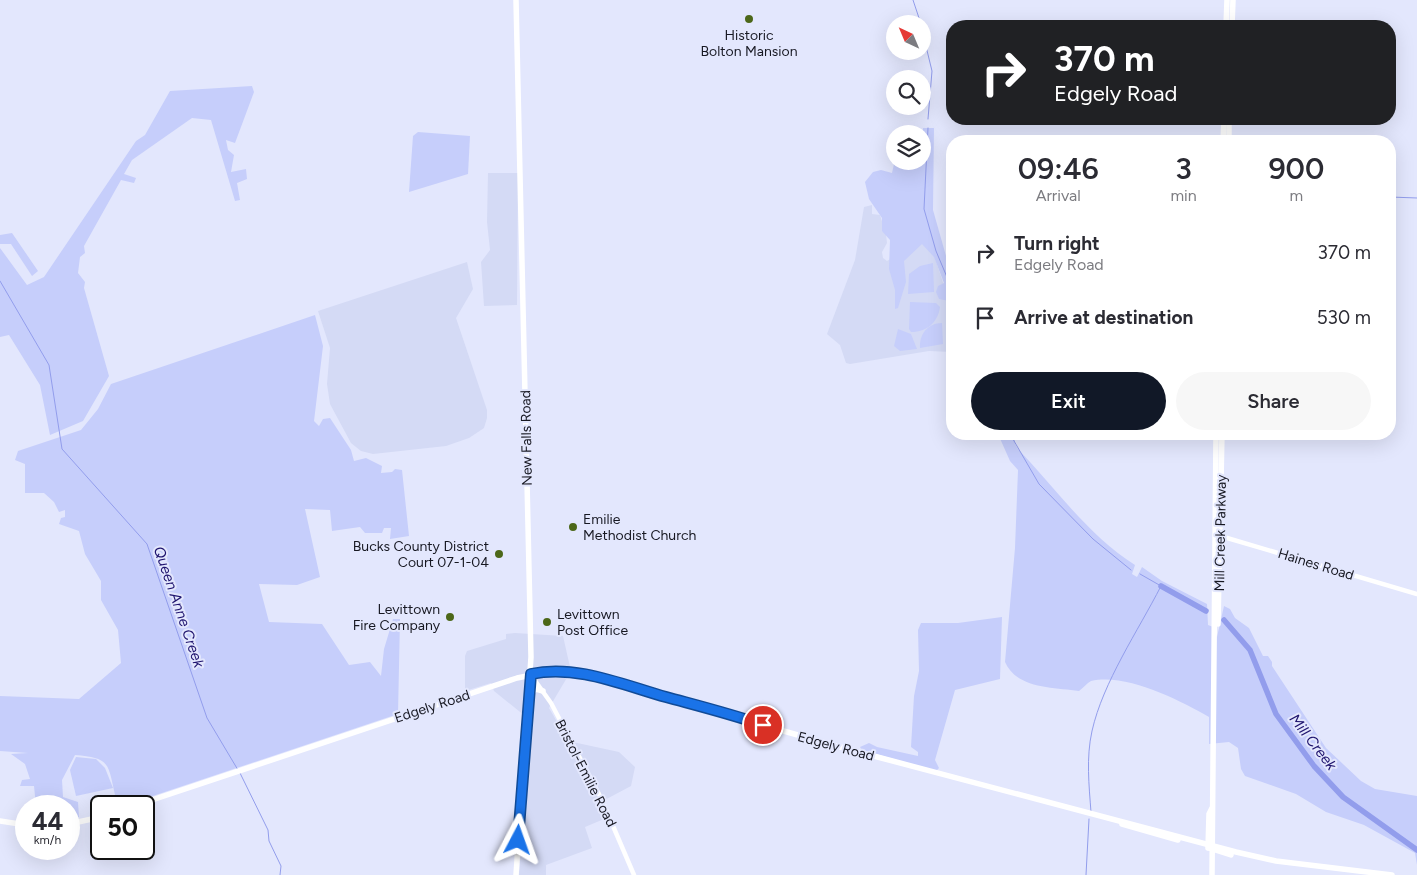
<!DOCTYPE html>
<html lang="en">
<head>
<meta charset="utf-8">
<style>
  :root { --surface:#fff; --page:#f7f7f7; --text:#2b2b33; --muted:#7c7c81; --accent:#111827 }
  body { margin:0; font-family:Figtree,sans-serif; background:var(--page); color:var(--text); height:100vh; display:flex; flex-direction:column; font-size:19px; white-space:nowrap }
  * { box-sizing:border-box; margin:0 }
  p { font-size:16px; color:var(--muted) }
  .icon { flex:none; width:28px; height:28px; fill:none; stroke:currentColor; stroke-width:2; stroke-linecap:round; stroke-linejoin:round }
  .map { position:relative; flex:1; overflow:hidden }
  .sheet { position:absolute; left:946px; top:135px; width:450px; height:305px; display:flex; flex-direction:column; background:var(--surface); border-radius:20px; box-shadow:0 5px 20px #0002 }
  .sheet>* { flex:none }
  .hud { position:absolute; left:946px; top:20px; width:450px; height:105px; border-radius:20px; box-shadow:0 5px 20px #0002; background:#202124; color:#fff; overflow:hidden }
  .needle { width:32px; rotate:316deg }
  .tools { position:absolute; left:886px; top:15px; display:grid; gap:10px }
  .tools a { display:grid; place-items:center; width:45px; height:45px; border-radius:50%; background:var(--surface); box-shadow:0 5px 20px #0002; font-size:25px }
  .speed { position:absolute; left:15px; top:795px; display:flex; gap:10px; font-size:25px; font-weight:700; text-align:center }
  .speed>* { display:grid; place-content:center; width:65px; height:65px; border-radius:50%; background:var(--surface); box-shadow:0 5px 20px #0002; line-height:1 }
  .speed small { font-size:12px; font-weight:400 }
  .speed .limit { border:2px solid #111; border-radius:8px; background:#fff; color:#111 }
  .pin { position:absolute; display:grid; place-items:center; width:42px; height:42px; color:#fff; margin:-21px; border:2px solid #fff; border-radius:50%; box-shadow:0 1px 5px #0007 }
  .me { position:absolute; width:55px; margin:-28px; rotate:4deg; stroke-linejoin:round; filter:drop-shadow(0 0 4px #0008) }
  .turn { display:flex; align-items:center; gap:18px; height:105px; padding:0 25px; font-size:22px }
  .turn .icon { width:65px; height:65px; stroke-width:2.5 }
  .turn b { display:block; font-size:35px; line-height:42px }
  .eta { display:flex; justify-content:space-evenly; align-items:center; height:85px; text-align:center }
  .eta b { font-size:30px; font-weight:600; line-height:35px }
  .cta { display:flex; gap:10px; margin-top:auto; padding:10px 25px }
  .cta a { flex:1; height:58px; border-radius:30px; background:var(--accent); color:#fff; font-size:20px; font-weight:600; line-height:58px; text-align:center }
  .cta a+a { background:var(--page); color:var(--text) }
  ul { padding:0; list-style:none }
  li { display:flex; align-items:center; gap:15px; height:65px; padding:0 25px }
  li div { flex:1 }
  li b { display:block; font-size:19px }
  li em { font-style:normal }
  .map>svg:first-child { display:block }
  .built { fill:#d4daf5 }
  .green { fill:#c6cefb }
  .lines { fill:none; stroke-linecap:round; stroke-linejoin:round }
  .stream { stroke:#929dec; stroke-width:1 }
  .river { stroke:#929dec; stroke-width:5.5 }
  .minor { stroke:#fff; stroke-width:4.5 }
  .major { stroke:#fff; stroke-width:5.5 }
  .route-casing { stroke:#114b97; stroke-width:12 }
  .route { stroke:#1a73e8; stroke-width:9 }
  .poi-dot { fill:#4c6719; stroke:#e3e7fd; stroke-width:2 }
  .labels { text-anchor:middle; stroke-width:4; stroke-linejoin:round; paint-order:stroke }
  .poi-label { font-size:14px; fill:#171822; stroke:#e3e7fd; text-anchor:start }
  .street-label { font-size:14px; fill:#171822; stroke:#e3e7fd }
  .water-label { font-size:15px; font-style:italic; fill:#1e136e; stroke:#e3e7fd }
</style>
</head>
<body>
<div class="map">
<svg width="1417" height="875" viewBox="0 0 1417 875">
  <rect width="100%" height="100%" fill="#e3e7fd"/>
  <g class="built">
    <polygon points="488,173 518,173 517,305 484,306 481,262 490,250 487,222"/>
    <polygon points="872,205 872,214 880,215 886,234 887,243 882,252 883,258 887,261 928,237 952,310 952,352 929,351 850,364 846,363 840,345 827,334 855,260 864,207"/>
    <polygon points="467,262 473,289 456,318 487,410 487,418 484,428 469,438 446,446 373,454 361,451 351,443 330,404 327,384 330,348 318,311"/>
    <polygon points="515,633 563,636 570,667 568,676 549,708 568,741 619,752 635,767 631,786 599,803 604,819 585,827 592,848 546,865 546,875 519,875 530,720 494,691 491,683 465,691 465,656 467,651 506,639 506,634"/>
  </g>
  <g class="green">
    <polygon points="252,86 254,92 235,143 226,140 228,150 234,155 231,172 246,169 247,179 237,183 240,200 235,201 211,120 192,118 132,160 124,174 136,178 134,183 121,180 84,246 85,253 80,257 78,273 85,282 84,288 109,376 83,421 50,435 40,385 9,335 0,337 0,248 27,285 44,277 136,141 145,135 170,91"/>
    <polygon points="923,128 934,128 933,210 952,277 952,309 949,301 939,299 936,292 938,286 944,283 934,257 922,244 904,261 906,282 898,308 895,309 895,290 889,269 890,240 882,231 882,218 869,199 865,182 873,172 881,170 892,173 894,164 907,161 908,168 922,161"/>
    <polygon points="418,132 470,136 468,174 409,192 413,136"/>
    <polygon points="12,233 38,271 32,276 11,244 0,244 0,235"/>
    <polygon points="933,263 934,292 908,294 909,274 920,266"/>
    <path d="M910,302L936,303L940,307C938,322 927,332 911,332L909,329Z"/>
    <path d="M315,315L323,346L314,421L319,426L323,419L330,418L351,450L354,461L366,458L382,466L381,473L392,472L395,469L402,470L409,536L390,539L391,528H384L382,533H365L360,527L332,531L330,510L305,509L320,577L297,585L259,584L269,622L322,624L349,665L370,662L381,676L384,649L393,619H400L398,714L123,806L98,808L101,796L115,795C108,763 110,758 75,755L62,780L63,797L78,802L79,817L69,819V806H53V800L41,798L42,806H36L34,786H20L22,780L30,779L25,764L11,754L28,753L0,751V696L79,699L121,663L118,630L101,600V581L85,554L79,531L59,524L61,518L65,517V510L59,512L54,502L44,493H25V464L15,460L18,451L81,430L98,409L111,384Z"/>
    <path d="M942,323L943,344L920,348C919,334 928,323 942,323Z"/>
    <polygon points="898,329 911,334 917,349 900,351 894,346"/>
    <path d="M998,434H1015V444L1018,449C1055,488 1089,536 1135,565L1132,574L1137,577L1142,567L1162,581L1207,604L1208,625L1213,627L1217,637L1224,606L1230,609L1235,618L1249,628L1263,656H1268L1272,662V666L1326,748L1361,781L1375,789L1417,796V865L1415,853L1364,825L1326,812L1296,794L1245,776L1241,769L1238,748L1229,742L1209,744V717C1179,700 1127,673 1091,681C1087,683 1083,688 1079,691C1053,687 1017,689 1005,662L1015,548L1018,470L1010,461Z"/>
    <polygon points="1002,617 1000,679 955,690 935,760 939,768 936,771 862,750 860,747 869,743 877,747 918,756 918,752 911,747 914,696 919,671 918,630 921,623 958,623"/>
    <polygon points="76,757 96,759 105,768 113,788 76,796 70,770"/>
  </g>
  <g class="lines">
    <g class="stream">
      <polyline points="913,0 921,24"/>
      <polyline points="922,30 932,71 928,119"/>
      <polyline points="928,128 924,209 936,251 952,289"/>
      <polyline points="1390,197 1417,198"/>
      <polyline points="0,281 49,365 62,449 147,544 207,718 238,770"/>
      <polyline points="1010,434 1039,484 1093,539 1131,570"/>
      <polyline points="240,773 268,830 269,841 281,866 280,875"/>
      <path d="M1091,812C1089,785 1086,758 1092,731C1103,682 1138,631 1161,586L1140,574"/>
      <polyline points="1086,875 1089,819"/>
    </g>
    <g class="river">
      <polyline points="1161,586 1206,611"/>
      <polyline points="1224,620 1250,650 1276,714 1314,766 1343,797 1417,850"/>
    </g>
    <g class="minor">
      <polyline points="1217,535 1417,594"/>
      <polyline points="531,675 551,703 601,798 634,875"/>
    </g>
    <g class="major">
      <polyline points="1226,26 1227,0"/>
      <polyline points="1232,26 1233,0"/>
      <polyline points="1223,141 1224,119"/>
      <polyline points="1229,141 1229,119"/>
      <polyline points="1218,624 1222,434"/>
      <polyline points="529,694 536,689 543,691"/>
      <polyline points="134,806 517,678 557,670 583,675 730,713 780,730 851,750 1236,852 1276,861 1392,875"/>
      <polyline points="0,821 26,825"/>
      <polyline points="69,824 101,817"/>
      <polyline points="1122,824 1178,840"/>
      <polyline points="1208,848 1209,814 1212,808"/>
      <polyline points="1209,848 1231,855"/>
      <polyline points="516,875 531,657 516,0"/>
      <polyline points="1212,875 1216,434"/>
    </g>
  </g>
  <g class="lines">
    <defs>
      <path id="route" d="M518,840L531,674C576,664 623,685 666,697C699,706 731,714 763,725"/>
    </defs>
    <use href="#route" class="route-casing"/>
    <use href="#route" class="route"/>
  </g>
  <g class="poi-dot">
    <circle cx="749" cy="19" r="5"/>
    <circle cx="573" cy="527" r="5"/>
    <circle cx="499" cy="554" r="5"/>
    <circle cx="450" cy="617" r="5"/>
    <circle cx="547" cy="622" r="5"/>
  </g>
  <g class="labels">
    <g class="poi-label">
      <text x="749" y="40" text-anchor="middle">Historic<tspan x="749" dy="16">Bolton Mansion</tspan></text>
      <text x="583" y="524">Emilie<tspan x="583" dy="16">Methodist Church</tspan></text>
      <text x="489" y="551" text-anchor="end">Bucks County District<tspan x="489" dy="16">Court 07-1-04</tspan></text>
      <text x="440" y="614" text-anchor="end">Levittown<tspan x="440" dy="16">Fire Company</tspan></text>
      <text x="557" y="619">Levittown<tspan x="557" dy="16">Post Office</tspan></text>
    </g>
    <g class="street-label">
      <text transform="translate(526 438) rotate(-91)" y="5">New Falls Road</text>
      <text transform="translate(1220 533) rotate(-89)" y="5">Mill Creek Parkway</text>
      <text transform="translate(1316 564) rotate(17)" y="5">Haines Road</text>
      <text transform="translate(432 706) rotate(-18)" y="5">Edgely Road</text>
      <text transform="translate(836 746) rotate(15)" y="5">Edgely Road</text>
      <text transform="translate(586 773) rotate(63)" y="5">Bristol-Emilie Road</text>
    </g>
    <g class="water-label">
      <text transform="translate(179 607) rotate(71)" y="5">Queen Anne Creek</text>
      <text transform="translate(1313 742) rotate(52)" y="5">Mill Creek</text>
    </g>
  </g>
</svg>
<div class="tools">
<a><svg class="needle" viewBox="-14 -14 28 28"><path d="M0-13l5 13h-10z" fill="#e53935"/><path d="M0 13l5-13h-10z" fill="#7c7c81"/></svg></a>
<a><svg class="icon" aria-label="search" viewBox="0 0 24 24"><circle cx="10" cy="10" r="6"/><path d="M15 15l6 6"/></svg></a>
<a><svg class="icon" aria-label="layers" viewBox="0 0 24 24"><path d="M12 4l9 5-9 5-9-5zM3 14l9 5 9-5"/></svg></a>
</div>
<div class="speed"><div>44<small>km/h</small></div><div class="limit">50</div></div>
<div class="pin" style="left:763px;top:725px;background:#d93025"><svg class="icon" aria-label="arrive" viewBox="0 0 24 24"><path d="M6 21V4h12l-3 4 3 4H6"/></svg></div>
<svg class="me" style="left:518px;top:840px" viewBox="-20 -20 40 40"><path d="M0-17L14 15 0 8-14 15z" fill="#1a73e8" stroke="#fff" stroke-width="4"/></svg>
<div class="hud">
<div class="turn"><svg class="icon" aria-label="right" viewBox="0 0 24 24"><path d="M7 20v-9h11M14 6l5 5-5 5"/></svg><div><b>370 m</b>Edgely Road</div></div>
</div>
<section class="sheet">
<div class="eta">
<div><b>09:46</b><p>Arrival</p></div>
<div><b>3</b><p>min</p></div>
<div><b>900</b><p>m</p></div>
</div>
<ul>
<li><svg class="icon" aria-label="right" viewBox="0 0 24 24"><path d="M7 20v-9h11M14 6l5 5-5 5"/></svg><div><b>Turn right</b><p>Edgely Road</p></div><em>370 m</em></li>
<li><svg class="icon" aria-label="arrive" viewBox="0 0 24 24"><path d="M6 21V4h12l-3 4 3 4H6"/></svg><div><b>Arrive at destination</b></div><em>530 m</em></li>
</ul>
<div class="cta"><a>Exit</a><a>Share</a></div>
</section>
</div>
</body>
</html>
